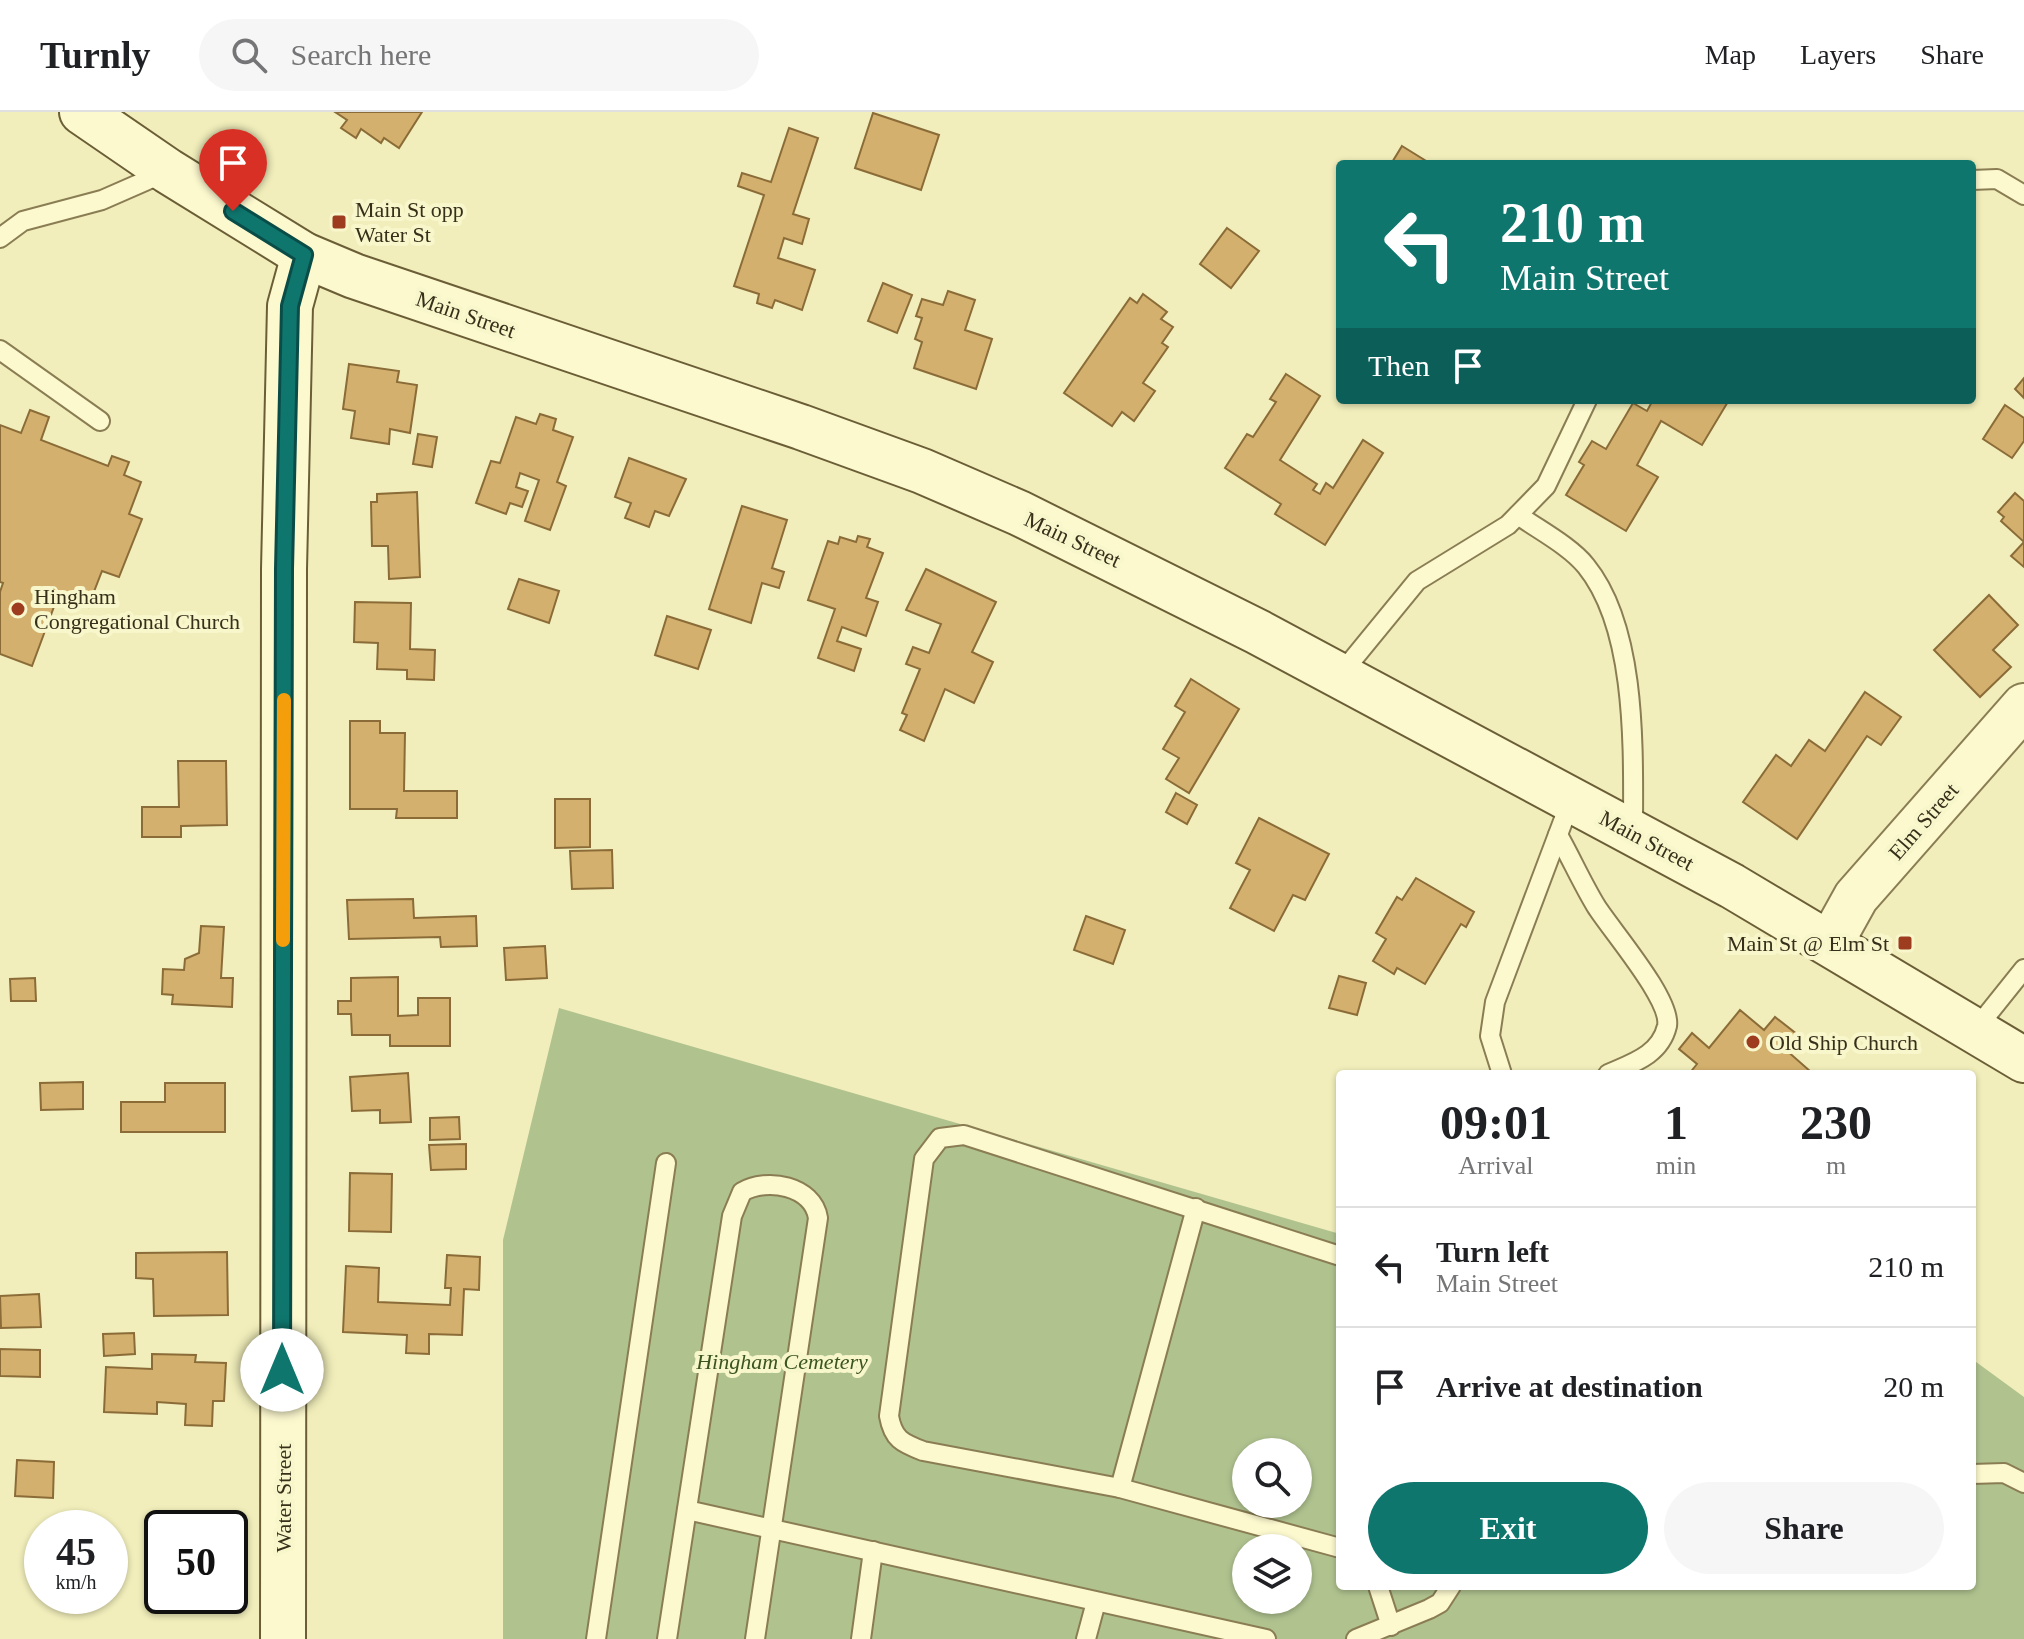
<!DOCTYPE html>
<html lang="en">
<head>
<meta charset="utf-8">
<style>
  :root { --surface:#fff; --page:#f6f6f6; --text:#202124; --muted:#757577; --line:#e0e0e0; --accent:#0f766e }
  body { margin:0; font-family:Georgia,serif; background:var(--page); color:var(--text); height:100vh; display:flex; flex-direction:column; font-size:30px; white-space:nowrap }
  * { box-sizing:border-box; margin:0 }
  p { font-size:26px; color:var(--muted) }
  .icon { flex:none; width:44px; height:44px; fill:none; stroke:currentColor; stroke-width:2; stroke-linecap:round; stroke-linejoin:round }
  .map { position:relative; flex:1; overflow:hidden }
  .side { position:absolute; left:1336px; top:958px; width:640px; height:520px; display:flex; flex-direction:column; background:var(--surface); border-radius:8px; box-shadow:0 2px 6px #0004 }
  .side>* { flex:none }
  .top-card { position:absolute; left:1336px; top:48px; width:640px; height:244px; border-radius:8px; box-shadow:0 2px 6px #0004; background:#0f766e; color:#fff; overflow:hidden }
  .buttons { position:absolute; left:1232px; top:1326px; display:grid; gap:16px }
  .buttons a { display:grid; place-items:center; width:80px; height:80px; border-radius:50%; background:var(--surface); box-shadow:0 2px 6px #0004; font-size:40px }
  .speed { position:absolute; left:24px; top:1398px; display:flex; gap:16px; font-size:40px; font-weight:700; text-align:center }
  .speed>* { display:grid; place-content:center; width:104px; height:104px; border-radius:50%; background:var(--surface); box-shadow:0 2px 6px #0004; line-height:1 }
  .speed small { font-size:20px; font-weight:400 }
  .speed .limit { border:4px solid #111; border-radius:12px; background:#fff; color:#111 }
  .pin { position:absolute; display:grid; place-items:center; width:68px; height:68px; color:#fff; margin:-82px -34px; border-radius:50% 50% 50% 0; rotate:-45deg; box-shadow:0 0 8px #0007 }
  .pin .icon { rotate:45deg }
  .me { position:absolute; width:88px; margin:-44px; rotate:0deg; stroke-linejoin:round; filter:drop-shadow(0 0 6px #0008) }
  .turn { display:flex; align-items:center; gap:28px; height:168px; padding:0 32px; font-size:36px }
  .turn .icon { width:104px; height:104px; stroke-width:2.5 }
  .turn b { display:block; font-size:56px; line-height:68px }
  .then { display:flex; align-items:center; height:76px; padding:0 32px; background:#0003; gap:16px; font-size:30px }
  .eta { display:flex; justify-content:space-evenly; align-items:center; height:136px; text-align:center }
  .eta b { font-size:48px; font-weight:700; line-height:56px }
  .primary-button { display:flex; gap:16px; margin-top:auto; padding:16px 32px }
  .primary-button a { flex:1; height:92px; border-radius:48px; background:var(--accent); color:#fff; font-size:32px; font-weight:700; line-height:92px; text-align:center }
  .primary-button a+a { background:var(--page); color:var(--text) }
  ul { padding:0; list-style:none }
  li { display:flex; align-items:center; gap:24px; height:120px; padding:0 32px; border-top:2px solid var(--line) }
  li div { flex:1 }
  li b { display:block; font-size:30px }
  li em { font-style:normal }
  header { display:flex; align-items:center; gap:48px; box-sizing:border-box; height:112px; padding:0 40px; background:var(--surface); border-bottom:2px solid var(--line) }
  header strong { font-size:38px }
  nav { display:flex; gap:44px; margin-inline-start:auto; font-size:28px }
  .search { width:560px; height:72px; background:var(--page); display:flex; align-items:center; gap:20px; box-sizing:border-box; padding:0 28px; border-radius:44px; color:var(--muted); font-size:30px }
  .map>svg:first-child { display:block }
  .cemetery { fill:#b0c38f; fill-rule:evenodd }
  .building { fill:#d3b06d; stroke:#8b6c38; stroke-width:2 }
  .lines { fill:none; stroke-linecap:round; stroke-linejoin:round }
  .service-casing { stroke:#8a7d54; stroke-width:22 }
  .tertiary-casing { stroke:#8a7d54; stroke-width:48 }
  .secondary-casing { stroke:#6b5e37; stroke-width:48 }
  .service { stroke:#fcf9cf; stroke-width:18 }
  .tertiary { stroke:#fcf9cf; stroke-width:44 }
  .secondary { stroke:#fcf9cf; stroke-width:44 }
  .route-casing { stroke:#0a4d48; stroke-width:20 }
  .route { stroke:#0f766e; stroke-width:14 }
  .slow { stroke:#f59e0b; stroke-width:14 }
  .poi-dot { fill:#9d3c1f; stroke:#f8f6cb; stroke-width:3 }
  .labels { text-anchor:middle; stroke-width:8; stroke-linejoin:round; paint-order:stroke }
  .poi-label { font-size:22px; fill:#372f1a; stroke:#f8f6cb; text-anchor:start }
  .street-label { font-size:22px; fill:#372f1a; stroke:#f8f6cb }
  .park-label { font-size:22px; font-style:italic; fill:#3b551f; stroke:#f8f6cb }
</style>
</head>
<body>
<header>
<strong>Turnly</strong>
<div class="search"><svg class="icon" aria-label="search" viewBox="0 0 24 24"><circle cx="10" cy="10" r="6"/><path d="M15 15l6 6"/></svg>Search here</div>
<nav><a>Map</a><a>Layers</a><a>Share</a></nav>
</header>
<div class="map">
<svg width="2024" height="1527" viewBox="0 0 2024 1527">
  <rect width="100%" height="100%" fill="#f1eebb"/>
  <path class="cemetery" d="M559,896L1340,1122V1474H1972V1247L2024,1285V1527H503V1128ZM1246,1340H1298V1392H1246ZM1246,1436H1298V1488H1246Z"/>
  <g class="building">
    <polygon points="335,0 422,0 399,36 384,26 381,31 361,17 356,26 341,16 347,8"/>
    <polygon points="873,1 939,23 921,78 855,56"/>
    <polygon points="789,16 818,26 793,102 809,107 802,132 784,126 778,146 815,158 802,198 775,188 772,196 757,191 759,182 734,174 764,83 738,74 742,61 771,70"/>
    <polygon points="1402,34 1431,52 1391,52"/>
    <polygon points="1227,116 1259,139 1231,176 1200,152"/>
    <polygon points="883,171 912,183 897,221 868,209"/>
    <polygon points="948,179 975,188 965,218 992,227 976,277 914,256 922,230 915,227 922,206 916,204 922,187 943,193"/>
    <polygon points="1143,182 1167,200 1161,207 1173,215 1162,231 1168,235 1143,271 1155,279 1134,309 1122,300 1112,314 1064,281 1130,186 1137,191"/>
    <polygon points="349,252 399,259 397,270 417,273 410,321 390,317 389,332 351,326 355,299 343,297"/>
    <polygon points="1286,262 1320,284 1280,348 1317,372 1313,378 1320,382 1326,371 1333,376 1363,328 1383,341 1325,433 1275,402 1281,392 1225,356 1247,322 1253,325 1276,290 1270,287"/>
    <polygon points="2024,266 2024,286 2015,277"/>
    <polygon points="1653,288 1729,288 1702,333 1661,309 1637,353 1658,365 1626,419 1566,383 1584,353 1579,350 1592,329 1606,337 1633,291 1647,299"/>
    <polygon points="2005,293 2024,306 2024,329 2012,346 1983,327"/>
    <polygon points="30,298 49,305 41,328 108,354 112,344 129,350 124,363 141,370 129,402 142,407 119,465 102,459 88,495 58,484 32,554 0,542 0,480 3,471 0,470 0,313 21,321"/>
    <polygon points="540,302 556,307 553,318 573,325 557,370 566,374 550,418 525,409 539,368 520,361 516,375 528,379 522,395 510,391 506,402 476,391 491,349 500,351 516,305 536,312"/>
    <polygon points="418,322 437,325 432,355 413,352"/>
    <polygon points="629,346 686,367 669,404 655,399 649,415 625,406 631,391 615,385"/>
    <polygon points="417,380 420,465 389,467 388,434 372,434 371,390 377,390 377,382"/>
    <polygon points="2015,381 2024,389 2024,430 2001,409 2004,405 1998,400"/>
    <polygon points="742,394 787,408 772,456 784,460 779,476 762,471 751,511 709,497"/>
    <polygon points="858,424 870,427 867,435 883,441 866,486 878,490 866,524 842,515 837,529 861,537 854,559 818,546 835,497 808,488 828,429 838,432 840,425 856,430"/>
    <polygon points="2024,430 2024,455 2011,444"/>
    <polygon points="926,457 996,490 972,540 993,550 974,591 945,577 924,629 900,618 907,603 902,601 920,557 906,552 913,535 929,541 941,512 906,498"/>
    <polygon points="519,467 559,479 549,511 508,497"/>
    <polygon points="1989,483 2018,513 1993,538 2011,555 1980,585 1934,538"/>
    <polygon points="355,490 411,491 410,537 435,538 434,568 407,567 407,558 377,557 378,531 354,530"/>
    <polygon points="667,504 711,518 698,557 655,543"/>
    <polygon points="1191,567 1239,597 1189,681 1166,667 1179,646 1163,637 1185,600 1175,594"/>
    <polygon points="1865,580 1901,605 1881,633 1867,624 1797,727 1743,690 1776,643 1791,654 1809,628 1825,639"/>
    <polygon points="350,609 380,609 380,621 405,621 404,679 457,679 457,706 396,706 397,697 350,697"/>
    <polygon points="178,649 226,649 227,713 181,714 181,725 142,725 142,695 179,695"/>
    <polygon points="1176,681 1197,693 1187,712 1166,700"/>
    <polygon points="555,687 590,687 590,735 555,736"/>
    <polygon points="1259,706 1329,742 1305,788 1293,783 1274,819 1230,796 1250,758 1236,751"/>
    <polygon points="612,738 613,776 572,777 570,739"/>
    <polygon points="1416,766 1474,800 1466,815 1461,812 1425,872 1397,856 1394,862 1373,849 1386,827 1376,821 1397,785 1402,788"/>
    <polygon points="413,787 414,806 476,804 477,834 441,835 440,825 349,827 347,788"/>
    <polygon points="1086,804 1125,818 1113,852 1074,838"/>
    <polygon points="201,814 224,815 221,866 233,866 232,895 172,892 173,883 162,882 163,857 184,858 185,847 199,841"/>
    <polygon points="545,834 547,866 506,868 504,836"/>
    <polygon points="1339,864 1366,871 1357,903 1329,896"/>
    <polygon points="398,865 398,904 418,903 418,886 450,886 450,934 390,934 390,923 352,923 351,902 338,902 338,889 351,889 351,866"/>
    <polygon points="35,866 36,889 11,889 10,867"/>
    <polygon points="1740,898 1764,918 1775,905 1798,923 1786,938 1811,960 1810,962 1689,962 1697,952 1679,937 1692,921 1709,936"/>
    <polygon points="408,961 411,1010 380,1011 380,998 352,999 350,965"/>
    <polygon points="83,970 83,997 41,998 40,971"/>
    <polygon points="165,971 225,971 225,1020 121,1020 121,990 165,990"/>
    <polygon points="459,1005 460,1027 430,1028 430,1006"/>
    <polygon points="466,1032 466,1057 431,1058 429,1033"/>
    <polygon points="350,1061 392,1062 391,1120 349,1119"/>
    <polygon points="227,1140 228,1203 154,1204 153,1167 136,1166 136,1141"/>
    <polygon points="447,1143 480,1145 479,1178 464,1177 462,1223 429,1222 429,1242 406,1241 407,1223 343,1220 346,1154 379,1156 378,1190 450,1193 451,1176 445,1176"/>
    <polygon points="39,1182 41,1215 1,1216 0,1184"/>
    <polygon points="134,1221 135,1242 104,1244 103,1222"/>
    <polygon points="0,1237 40,1238 40,1265 0,1264"/>
    <polygon points="152,1242 196,1243 195,1250 226,1251 224,1289 213,1289 212,1314 185,1313 186,1292 157,1290 157,1302 104,1300 106,1255 152,1257"/>
    <polygon points="17,1348 54,1350 53,1386 15,1384"/>
  </g>
  <g class="lines">
    <defs>
      <g id="service">
        <polyline points="1972,68 1997,67 2024,83"/>
        <polyline points="0,126 23,109 102,88 166,60"/>
        <polyline points="0,238 100,309"/>
        <path d="M1518,403C1539,418 1570,434 1586,454C1638,518 1633,642 1633,721"/>
        <polyline points="1340,563 1417,469 1508,413 1546,374 1587,288"/>
        <path d="M1558,723C1571,746 1582,771 1596,794C1611,818 1672,888 1667,914C1660,943 1633,951 1608,962"/>
        <polyline points="1975,918 2024,857"/>
        <polyline points="1502,962 1490,924 1495,890 1571,688"/>
        <path d="M1340,1144L964,1023L940,1026L924,1047L889,1304C893,1327 902,1331 923,1339L1120,1376L1340,1436"/>
        <polyline points="1972,1362 2004,1361 2024,1371"/>
        <polyline points="1120,1376 1196,1096"/>
        <polyline points="687,1398 1266,1527"/>
        <polyline points="1378,1474 1391,1514"/>
        <polyline points="596,1527 666,1051"/>
        <path d="M667,1527L732,1104L742,1080C767,1065 813,1074 818,1106L755,1527"/>
        <polyline points="861,1527 873,1439"/>
        <polyline points="1086,1527 1096,1490"/>
        <polyline points="1356,1527 1429,1497 1440,1491 1451,1474"/>
      </g>
      <polyline id="tertiary" points="1831,830 1856,785 2024,594"/>
      <g id="secondary">
        <polyline points="82,0 168,59 304,143 354,164 801,315 922,359 1019,401 1258,520 1732,774 2024,948"/>
        <polyline points="283,1527 284,457 290,194 304,143"/>
      </g>
    </defs>
    <use href="#service" class="service-casing"/>
    <use href="#tertiary" class="tertiary-casing"/>
    <use href="#secondary" class="secondary-casing"/>
    <use href="#service" class="service"/>
    <use href="#tertiary" class="tertiary"/>
    <use href="#secondary" class="secondary"/>
  </g>
  <g class="lines">
    <defs>
      <polyline id="route" points="233,99 304,143 290,194 284,457 282,1258"/>
    </defs>
    <use href="#route" class="route-casing"/>
    <use href="#route" class="route"/>
    <polyline class="slow" points="283,828 284,588"/>
  </g>
  <g class="poi-dot">
    <rect x="331" y="102" width="16" height="16" rx="4"/>
    <circle cx="18" cy="497" r="8"/>
    <rect x="1897" y="823" width="16" height="16" rx="4"/>
    <circle cx="1753" cy="930" r="8"/>
  </g>
  <g class="labels">
    <g class="poi-label">
      <text x="355" y="105">Main St opp<tspan x="355" dy="25">Water St</tspan></text>
      <text x="34" y="492">Hingham<tspan x="34" dy="25">Congregational Church</tspan></text>
      <text x="1889" y="839" text-anchor="end">Main St @ Elm St</text>
      <text x="1769" y="938">Old Ship Church</text>
    </g>
    <g class="street-label">
      <text transform="translate(466 202) rotate(19)" y="8">Main Street</text>
      <text transform="translate(1073 427) rotate(25)" y="8">Main Street</text>
      <text transform="translate(1923 709) rotate(-49)" y="8">Elm Street</text>
      <text transform="translate(1647 728) rotate(28)" y="8">Main Street</text>
      <text transform="translate(283 1386) rotate(-90)" y="8">Water Street</text>
    </g>
    <g class="park-label">
      <text x="782" y="1257">Hingham Cemetery</text>
    </g>
  </g>
</svg>
<div class="buttons">
<a><svg class="icon" aria-label="search" viewBox="0 0 24 24"><circle cx="10" cy="10" r="6"/><path d="M15 15l6 6"/></svg></a>
<a><svg class="icon" aria-label="layers" viewBox="0 0 24 24"><path d="M12 4l9 5-9 5-9-5zM3 14l9 5 9-5"/></svg></a>
</div>
<div class="speed"><div>45<small>km/h</small></div><div class="limit">50</div></div>
<div class="pin" style="left:233px;top:99px;background:#d93025"><svg class="icon" aria-label="arrive" viewBox="0 0 24 24"><path d="M6 21V4h12l-3 4 3 4H6"/></svg></div>
<svg class="me" style="left:282px;top:1258px" viewBox="-20 -20 40 40"><circle r="19" fill="#fff"/><path d="M0-13L10 11 0 6-10 11z" fill="#0f766e"/></svg>
<div class="top-card">
<div class="turn"><svg class="icon" aria-label="left" viewBox="0 0 24 24"><path d="M17 20v-9H6M10 6l-5 5 5 5"/></svg><div><b>210 m</b>Main Street</div></div>
<div class="then">Then<svg class="icon" aria-label="arrive" viewBox="0 0 24 24"><path d="M6 21V4h12l-3 4 3 4H6"/></svg></div>
</div>
<section class="side">
<div class="eta">
<div><b>09:01</b><p>Arrival</p></div>
<div><b>1</b><p>min</p></div>
<div><b>230</b><p>m</p></div>
</div>
<ul>
<li><svg class="icon" aria-label="left" viewBox="0 0 24 24"><path d="M17 20v-9H6M10 6l-5 5 5 5"/></svg><div><b>Turn left</b><p>Main Street</p></div><em>210 m</em></li>
<li><svg class="icon" aria-label="arrive" viewBox="0 0 24 24"><path d="M6 21V4h12l-3 4 3 4H6"/></svg><div><b>Arrive at destination</b></div><em>20 m</em></li>
</ul>
<div class="primary-button"><a>Exit</a><a>Share</a></div>
</section>
</div>
</body>
</html>
